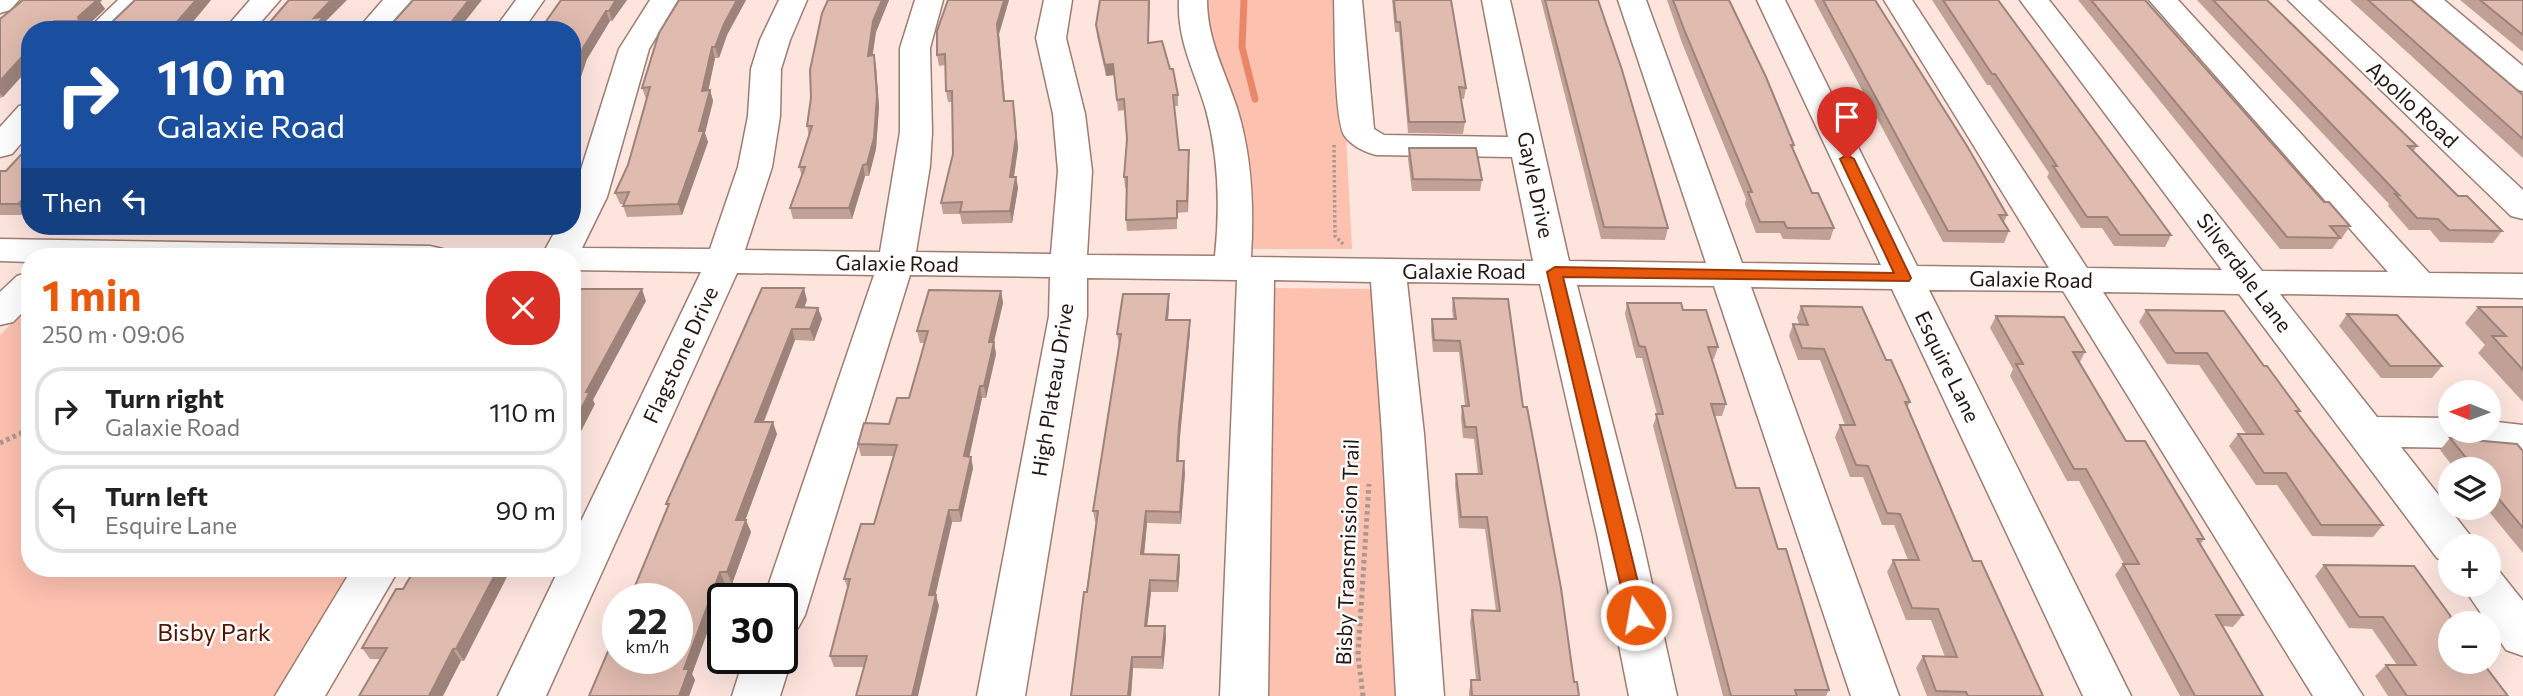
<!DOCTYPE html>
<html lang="en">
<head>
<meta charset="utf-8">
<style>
  :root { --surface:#fff; --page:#f2f2f2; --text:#222; --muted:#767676; --line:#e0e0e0; --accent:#ea580c }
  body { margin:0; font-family:Commissioner,sans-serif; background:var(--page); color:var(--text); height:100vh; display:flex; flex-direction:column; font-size:26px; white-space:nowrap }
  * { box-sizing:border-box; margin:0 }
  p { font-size:23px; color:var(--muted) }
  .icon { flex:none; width:38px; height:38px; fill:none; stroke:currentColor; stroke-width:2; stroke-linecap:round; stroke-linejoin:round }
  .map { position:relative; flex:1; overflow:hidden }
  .sheet { position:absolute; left:21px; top:248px; width:560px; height:329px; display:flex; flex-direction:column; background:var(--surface); border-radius:28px; box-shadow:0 7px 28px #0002 }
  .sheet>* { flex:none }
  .hud { position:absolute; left:21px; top:21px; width:560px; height:214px; border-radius:28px; box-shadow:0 7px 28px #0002; background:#1a4fa0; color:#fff; overflow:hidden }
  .needle { width:46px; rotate:271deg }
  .fabs { position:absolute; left:2438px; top:380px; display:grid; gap:14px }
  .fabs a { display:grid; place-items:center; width:63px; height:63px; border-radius:50%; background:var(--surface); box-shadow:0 7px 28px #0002; font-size:35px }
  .speed { position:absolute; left:602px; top:583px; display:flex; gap:14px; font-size:35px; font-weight:700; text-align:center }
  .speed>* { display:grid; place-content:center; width:91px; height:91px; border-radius:50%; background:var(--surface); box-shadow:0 7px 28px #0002; line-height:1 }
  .speed small { font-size:18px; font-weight:400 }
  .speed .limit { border:4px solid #111; border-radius:10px; background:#fff; color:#111 }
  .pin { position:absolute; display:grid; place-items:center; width:60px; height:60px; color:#fff; margin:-72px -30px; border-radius:50% 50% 50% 0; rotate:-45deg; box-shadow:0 0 7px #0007 }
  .pin .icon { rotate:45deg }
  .me { position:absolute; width:77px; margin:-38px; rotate:348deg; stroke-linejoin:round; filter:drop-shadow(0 0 5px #0008) }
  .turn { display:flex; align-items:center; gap:24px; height:147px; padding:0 21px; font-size:32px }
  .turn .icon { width:91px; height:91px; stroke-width:2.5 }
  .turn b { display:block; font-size:49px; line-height:60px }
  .then { display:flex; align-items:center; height:66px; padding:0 21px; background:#0003; gap:14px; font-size:26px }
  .round { display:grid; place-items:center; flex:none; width:74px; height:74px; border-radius:28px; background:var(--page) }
  .headline { display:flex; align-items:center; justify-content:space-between; height:119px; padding:0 21px }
  h1 { font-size:42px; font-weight:700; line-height:52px; color:var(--accent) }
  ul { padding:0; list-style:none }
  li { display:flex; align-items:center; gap:21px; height:88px; margin:0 14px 10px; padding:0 7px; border:4px solid var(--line); border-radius:28px }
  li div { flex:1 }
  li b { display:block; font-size:26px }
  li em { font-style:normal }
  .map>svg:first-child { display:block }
  .green { fill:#fcc1af }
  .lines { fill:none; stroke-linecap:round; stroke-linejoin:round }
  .stream { stroke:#ea8769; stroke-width:7 }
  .minor-casing { stroke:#9e7c71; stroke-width:3 }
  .path-far1 { stroke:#ab9792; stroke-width:3.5; stroke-dasharray:2.5 2.5; stroke-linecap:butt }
  .path { stroke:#ab9792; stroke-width:5; stroke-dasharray:3.5 3.5; stroke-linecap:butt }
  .minor { fill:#fff; fill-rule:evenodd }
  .wall { fill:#c1a196 }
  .shaded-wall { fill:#9d837a }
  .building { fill:#e0bbaf; stroke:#9d837a; stroke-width:2 }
  .route { fill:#ea580c; stroke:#983908; stroke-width:2 }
  .labels { text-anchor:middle; stroke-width:5; stroke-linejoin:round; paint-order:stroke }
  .street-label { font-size:21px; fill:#241713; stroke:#fff }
  .near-park-label { font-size:24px; fill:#511401; stroke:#fff }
</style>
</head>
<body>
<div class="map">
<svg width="2523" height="696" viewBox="0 0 2523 696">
  <rect width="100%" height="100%" fill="#fde5de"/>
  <g class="green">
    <polygon points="1196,0 1339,0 1352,249 1245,249"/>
    <polygon points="1264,288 1384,289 1413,696 1254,696"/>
    <polygon points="30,305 30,569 362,569 284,696 0,696 0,335"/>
  </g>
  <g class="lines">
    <polyline class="stream" points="1244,0 1242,47 1255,99"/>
    <defs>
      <g id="minor">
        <polygon points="0,0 19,0 10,10 0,13"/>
        <polygon points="118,0 149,0 118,30 87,30"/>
        <polygon points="250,0 280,0 254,30 224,30"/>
        <polygon points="383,0 413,0 387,30 357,30"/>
        <polygon points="516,0 544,0 523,30 494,30"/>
        <path d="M650,0H678L649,49L607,197L582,248L710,249L738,167L748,116L751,69L760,40L779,0H807L790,40L781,69L780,116L772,167L745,250L880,252L900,132V48L915,0H943L930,48L932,132L930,166L916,252L1051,254L1058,171L1053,114L1036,38L1044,0H1072L1066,38L1085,114L1092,171L1087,255L1215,256C1220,208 1219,158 1206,110C1195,72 1177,41 1179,0H1207C1207,40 1225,71 1237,108C1252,156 1254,207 1251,257L1533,261L1512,157L1376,155C1365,152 1351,146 1344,135C1334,116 1335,27 1334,0H1362L1374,129L1384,135L1508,137L1482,0H1510L1569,261L1706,263L1618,0H1646L1742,263L1881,265L1757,0H1785L1917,266L2049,268L1884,0H1912L2087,268L2222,270L2020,0H2049L2262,271L2388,272L2149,0H2178L2429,273L2523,274V298L2280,294L2377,417L2450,418V430H2488V421L2523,425V455L2465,448L2401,447L2469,534L2475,546H2450V562L2437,558L2239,294L2103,292L2363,696H2313L2063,291L1929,290L2131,696H2083L1892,289L1751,287L1899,696H1851L1714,286L1577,285L1641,534L1677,696H1629L1597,534L1540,284L1407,282L1424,434L1444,696H1396L1382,434L1371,282L1274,280L1268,696H1220L1237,280L1087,278V316L1025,696H977L1049,316L1050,277L910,275L805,615L798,628L782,634V598H764L874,275L737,273L546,696H498L559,569H572V540L701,272L572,270V257H541L558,226H572V198L619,49Z"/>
        <polygon points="2288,0 2318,0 2523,190 2523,219 2511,216"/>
        <polygon points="2413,0 2444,0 2523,66 2523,91 2512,89"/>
        <polygon points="30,104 30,133 12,154 0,157 0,127 19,106"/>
        <polygon points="0,239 430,246 443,249 448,257 30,257 30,262 0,261"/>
        <polygon points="30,272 30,305 13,322 0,325 0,292 17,276"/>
        <polygon points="2488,568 2499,571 2523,601 2523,656 2506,650 2461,584 2488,584"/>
        <polygon points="352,569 399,569 325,696 275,696"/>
        <polygon points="782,643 792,658 780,696 732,696 744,658 782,658"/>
      </g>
    </defs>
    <use href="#minor" class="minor-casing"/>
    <polyline class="path-far1" points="1334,145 1335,236 1343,244"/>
    <g class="path">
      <polyline points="0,443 30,429"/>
      <polyline points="1363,696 1358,655 1369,484"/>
    </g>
    <use href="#minor" class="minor"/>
  </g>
  <g class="wall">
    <polygon points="23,0 102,0 100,2 105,9 85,28 85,30 30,30 30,67 3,97 0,98 0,19"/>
    <polygon points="211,0 186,30 117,30 112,22"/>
    <polygon points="561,0 627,0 612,21 610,21 587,59"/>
    <polygon points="679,0 746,0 727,35 719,58 715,58 708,90 710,90 713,101 705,133 708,142 682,215 627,217 623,206 624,204 620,204 615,193 628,165 647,98 646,99 642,88"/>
    <polygon points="828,0 889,0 876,32 872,55 874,55 876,66 879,107 876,149 869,176 865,176 852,219 793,219 790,208 802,176 799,167 809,136 807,126"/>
    <polygon points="948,0 1009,0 999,34 1005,101 1015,112 1018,148 1014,177 1016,177 1018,188 1012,223 962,224 960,214 943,214 941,203 953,154 953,102 948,102 946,91 945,65 939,66 937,55"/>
    <polygon points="1392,0 1451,0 1466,88 1464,99 1461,99 1465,122 1463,134 1408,133 1399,32 1395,32"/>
    <polygon points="1541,0 1598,0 1668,228 1665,240 1601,239"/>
    <polygon points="1667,0 1729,0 1794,145 1793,150 1812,193 1834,228 1830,240 1783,239 1780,233 1756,233 1745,204 1746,199 1682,43"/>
    <polygon points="1814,0 1875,0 2007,215 2004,222 2009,231 2004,243 1943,242"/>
    <polygon points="1932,0 1998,0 2171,235 2165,247 2114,246 2102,228 2081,228 2047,177 2049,173 1990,85 1987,85"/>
    <polygon points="2078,0 2145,0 2324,202 2350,226 2342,238 2340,238 2332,249 2280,249"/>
    <polygon points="2197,0 2267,0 2417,146 2413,152 2458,196 2502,231 2493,243 2440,242 2430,230 2409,230 2388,206 2389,204"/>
    <polygon points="2350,0 2411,0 2523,95 2523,158"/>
    <polygon points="2460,0 2523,0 2523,52"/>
    <polygon points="1096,25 1149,43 1178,95 1178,106 1174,106 1179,150 1189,150 1189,162 1188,212 1177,213 1177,229 1127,231 1126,220 1127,188 1125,188 1124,177 1127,139 1125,110 1118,111 1114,75 1106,76 1097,36"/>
    <polygon points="1409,148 1482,180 1480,191 1412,191 1408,159"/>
    <polygon points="0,171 6,171 26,215 0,215"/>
    <polygon points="1001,291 1003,303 994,342 996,354 986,398 982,398 969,456 971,457 973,468 961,522 952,522 935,595 939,606 864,667 834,667 830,656 848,589 844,579 874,524 893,456 861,456 858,444 889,424 909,398 925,343 920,343 917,331"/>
    <polygon points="1453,298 1523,407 1574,682 1579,696 1469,696 1469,692 1471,680 1476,680 1470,622 1472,610 1496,611 1485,529 1459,528 1455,485 1456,474 1478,474 1474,439 1463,438 1461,418 1462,406 1465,406 1459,352 1433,352 1431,330 1432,319 1453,319 1452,310"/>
    <polygon points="807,300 804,307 818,308 822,319 814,341 795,340 764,422 777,434 745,520 751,532 732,584 725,584 692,674 695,680 689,696 589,696 668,508 666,504"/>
    <polygon points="1627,303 1683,310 1718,347 1714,359 1712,359 1726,404 1722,416 1714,416 1736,488 1778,549 1829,690 1826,696 1723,696 1653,426 1657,414 1642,358 1636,358 1625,314"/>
    <polygon points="1169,306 1168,320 1190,332 1180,436 1179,461 1185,473 1181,524 1147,523 1144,554 1179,555 1180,566 1178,592 1151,592 1147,626 1165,626 1166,638 1163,669 1133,668 1131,696 1071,696 1096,522 1095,522 1093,511 1119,346 1117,334"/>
    <polygon points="1801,306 1886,360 1910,402 1907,408 1973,561 2043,696 1927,696 1916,668 1923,656 1945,657 1931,620 1906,620 1887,572 1893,560 1908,560 1894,525 1882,525 1863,477 1850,477 1835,437 1840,425 1845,425 1820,360 1798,360 1789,336 1793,324 1799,324 1797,318"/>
    <polygon points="2478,307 2523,307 2523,402 2478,353 2485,345 2465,323"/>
    <polygon points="2146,310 2264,366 2300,411 2298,414 2383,525 2373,537 2312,536 2277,485 2256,485 2229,446 2238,434 2246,434 2199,365 2167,364 2139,322"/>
    <polygon points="2347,314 2442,366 2432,378 2381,378 2339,326"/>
    <polygon points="1996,316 2085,352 2080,362 2126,441 2204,539 2200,545 2243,615 2233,627 2223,626 2263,696 2180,696 2115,575 2123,564 2124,564 2079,481 2067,481 2010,376 2013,369 1990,328"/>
    <polygon points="2450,438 2523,451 2523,553 2486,508 2488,508 2488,469 2455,469 2440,450"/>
    <polygon points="2324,565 2452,618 2451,620 2508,696 2388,696 2375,676 2386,665 2397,665 2372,629 2349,628 2315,576"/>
    <polygon points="415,569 464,661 370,659 362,648 403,589"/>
  </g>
  <g class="shaded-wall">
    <polygon points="84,0 102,0 100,2 105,9 85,28 85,30 84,30 79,21 78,17"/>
    <polygon points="196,0 211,0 186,30 170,30"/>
    <polygon points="331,0 347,0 325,22 328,28 327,30 313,30 314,18"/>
    <polygon points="469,0 482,0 458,30 445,30"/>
    <polygon points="616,0 627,0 612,21 609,11"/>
    <polygon points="737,0 746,0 727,35 719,58 715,47 724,24"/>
    <polygon points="882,0 889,0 876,32 871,67 868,56 873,21"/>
    <polygon points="1004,0 1009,0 999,34 1006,113 997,24"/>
    <polygon points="1149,0 1150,0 1148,54 1148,43"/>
    <polygon points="606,11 610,21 587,59 572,104 572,80 583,48"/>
    <polygon points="54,21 60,30 47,30"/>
    <polygon points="712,47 715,58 706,102 702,91"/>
    <polygon points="30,48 30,67 3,97 0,93 0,81"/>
    <polygon points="874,55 876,66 879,107 876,149 869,176 867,164"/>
    <polygon points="1113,64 1114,75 1106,76 1105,65"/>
    <polygon points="710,90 713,101 705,133 708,142 682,215 678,204 699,131"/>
    <polygon points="1013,101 1018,148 1012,189 1010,177"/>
    <polygon points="1189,150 1189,162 1188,212 1187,201"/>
    <polygon points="863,165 865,176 852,219 849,208"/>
    <polygon points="1016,177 1018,188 1012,223 1010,211"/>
    <polygon points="30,193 30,212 26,215 18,204"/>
    <polygon points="804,288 807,300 800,319 796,307"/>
    <polygon points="642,289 646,301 593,400 595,404 572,449 572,426 586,392"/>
    <polygon points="1001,291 1003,303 991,354 989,342"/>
    <polygon points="1169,294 1169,306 1167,332 1166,320"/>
    <polygon points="818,308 822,319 814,341 810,329"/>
    <polygon points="1190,320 1190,332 1180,436 1178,472 1179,425"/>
    <polygon points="792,329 795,340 759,433 755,422"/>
    <polygon points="994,342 996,354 986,398 984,386"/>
    <polygon points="980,386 982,398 967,468 964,456"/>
    <polygon points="773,422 777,434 741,532 736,520"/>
    <polygon points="971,457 973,468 961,522 959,510"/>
    <polygon points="1184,461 1185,473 1181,524 1180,512"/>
    <polygon points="949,510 952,522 933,606 929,595"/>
    <polygon points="1146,511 1147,523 1143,566 1141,554"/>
    <polygon points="746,520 751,532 732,584 727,572"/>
    <polygon points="1179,555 1180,566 1178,592 1177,581"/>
    <polygon points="498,569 511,569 464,661 456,649"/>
    <polygon points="720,572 725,584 692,674 695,680 689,696 679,696 684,669"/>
    <polygon points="1150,580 1151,592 1146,637 1145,626"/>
    <polygon points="936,595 939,606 918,696 912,696"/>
    <polygon points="1165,626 1166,638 1163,669 1162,657"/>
    <polygon points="453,649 461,661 443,696 429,696"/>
    <polygon points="1132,657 1133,668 1131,696 1128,696"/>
  </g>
  <g class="building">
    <polygon points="23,0 97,0 78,17 79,21 54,21 47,30 30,30 30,48 0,81 0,19"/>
    <polygon points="135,0 196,0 170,30 125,30 132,22 112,22"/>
    <polygon points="289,0 331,0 314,18 323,17 313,30 263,30"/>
    <polygon points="413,0 469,0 445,30 386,30"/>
    <polygon points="561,0 616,0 609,11 606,11 583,48 572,80 572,30 540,30"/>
    <polygon points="679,0 737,0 724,24 715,47 712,47 702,91 710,90 699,131 704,131 678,204 623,206 629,192 615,193 628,165 650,87 642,88 659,33"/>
    <polygon points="828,0 882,0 873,21 868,56 874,55 877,96 874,138 867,164 863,165 849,208 790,208 805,167 799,167 812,126 807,126 811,98 810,70 822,13"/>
    <polygon points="948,0 1004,0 997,24 1004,101 1013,101 1016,137 1010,177 1016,177 1010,211 960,212 962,202 941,203 953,154 952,91 946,91 945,54 937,55 937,31"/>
    <polygon points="1100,0 1149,0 1148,43 1162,41 1170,69 1173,69 1178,95 1173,95 1179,150 1189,150 1187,201 1177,201 1177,218 1126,220 1127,177 1124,177 1127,139 1124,99 1117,100 1113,64 1105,65 1096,25"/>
    <polygon points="1394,0 1451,0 1466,88 1459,87 1465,122 1409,122 1400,22 1396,22"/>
    <polygon points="1545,0 1598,0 1622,70 1668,228 1604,227"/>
    <polygon points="1673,0 1729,0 1766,77 1794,145 1791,145 1812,193 1818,193 1834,228 1787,228 1784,222 1760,222 1748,192 1752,192 1685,32"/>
    <polygon points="1823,0 1875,0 1967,146 2007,215 1999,215 2009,231 1948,231"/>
    <polygon points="1943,0 1998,0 2171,235 2120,235 2107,217 2087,217 2053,166 2057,166 1995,74 1992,74"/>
    <polygon points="2091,0 2145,0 2324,202 2329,202 2350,226 2330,226 2340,238 2287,237"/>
    <polygon points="2213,0 2267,0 2417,146 2408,146 2458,196 2467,196 2502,231 2449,230 2438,219 2417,218 2395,194 2399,195"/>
    <polygon points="2368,0 2411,0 2523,95 2523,139"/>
    <polygon points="2480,0 2523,0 2523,35"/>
    <polygon points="30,145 30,193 18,204 0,204 0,171 6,171"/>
    <polygon points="1409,148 1476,148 1482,180 1413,179"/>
    <polygon points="762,288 804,288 796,307 818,308 810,329 792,329 755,422 773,422 736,520 746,520 727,572 720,572 684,669 689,669 679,696 589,696 618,628 618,658 677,658 677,598 630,598 669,504 666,504"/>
    <polygon points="572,289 642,289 586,392 590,392 572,426"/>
    <polygon points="929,290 1001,291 989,342 994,342 984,386 980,386 964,456 971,457 959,510 949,510 929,595 936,595 912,696 856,696 867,656 830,656 850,579 844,579 861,524 874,524 897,445 858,444 864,423 889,424 897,398 909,398 928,331 917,331"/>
    <polygon points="1123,294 1169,294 1166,320 1190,320 1179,425 1177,461 1184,461 1180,512 1146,511 1141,554 1179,555 1177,581 1150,580 1145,626 1165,626 1162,657 1132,657 1128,696 1071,696 1084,592 1087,592 1098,511 1093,511 1121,334 1117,334"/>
    <polygon points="1453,298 1508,299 1523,407 1527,407 1561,588 1574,682 1577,682 1579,696 1472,696 1471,680 1480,680 1472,610 1500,611 1487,517 1461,517 1456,474 1482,474 1476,427 1465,427 1462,406 1469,406 1460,341 1434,340 1432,319 1456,319"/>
    <polygon points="1627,303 1681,303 1683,310 1706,310 1718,347 1708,347 1726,404 1711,404 1736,488 1759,488 1778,549 1786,549 1829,690 1795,690 1797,696 1731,696 1656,414 1663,414 1645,347 1639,346"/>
    <polygon points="1801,306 1862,307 1886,360 1891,360 1910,402 1905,402 1973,561 1981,561 2043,696 1968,696 1966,692 1936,691 1923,656 1957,657 1938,609 1912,608 1893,560 1919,560 1900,514 1887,513 1868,466 1856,465 1840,425 1855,425 1824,349 1802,348 1793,324 1808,325"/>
    <polygon points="2478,307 2523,307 2523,370 2492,336 2506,336"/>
    <polygon points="2146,310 2224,311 2264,366 2267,366 2300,411 2296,411 2383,525 2321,525 2286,473 2264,473 2238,434 2263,434 2207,353 2175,353"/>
    <polygon points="2347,314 2397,315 2442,366 2390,366"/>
    <polygon points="1996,316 2064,317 2085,352 2073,352 2126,441 2145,441 2204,539 2197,539 2243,615 2216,615 2263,696 2195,696 2123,564 2139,564 2086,469 2074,469 2016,364 2023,364"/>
    <polygon points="2450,438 2517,444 2523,451 2523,528 2488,486 2488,469 2475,469"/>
    <polygon points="2324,565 2414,566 2452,618 2450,618 2453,623 2450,623 2450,662 2482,662 2508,696 2407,696 2386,665 2416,665 2383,617 2359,617"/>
    <polygon points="415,569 498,569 456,649 453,649 429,696 359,696 387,648 362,648 396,589 403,589"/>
  </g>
  <polygon class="route" points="1847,155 1854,159 1911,278 1909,281 1563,277 1646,615 1643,621 1636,623 1629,621 1547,272 1555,267 1894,273 1840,159"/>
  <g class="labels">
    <g class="street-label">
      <text transform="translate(2412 105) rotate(43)" y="7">Apollo Road</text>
      <text transform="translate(1535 185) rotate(78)" y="7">Gayle Drive</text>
      <text transform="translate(897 264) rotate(1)" y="7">Galaxie Road</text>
      <text x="1464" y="279">Galaxie Road</text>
      <text transform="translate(2244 273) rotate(53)" y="7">Silverdale Lane</text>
      <text transform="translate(2031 280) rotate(1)" y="7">Galaxie Road</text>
      <text transform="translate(681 355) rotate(-65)" y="7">Flagstone Drive</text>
      <text transform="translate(1947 367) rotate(64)" y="7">Esquire Lane</text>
      <text transform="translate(1053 390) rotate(-81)" y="7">High Plateau Drive</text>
      <text transform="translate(1348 552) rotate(-88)" y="7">Bisby Transmission Trail</text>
    </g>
    <g class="near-park-label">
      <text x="214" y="641">Bisby Park</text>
    </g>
  </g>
</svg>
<div class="fabs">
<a><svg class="needle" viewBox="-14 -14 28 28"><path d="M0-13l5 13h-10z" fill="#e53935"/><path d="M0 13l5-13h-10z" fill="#767676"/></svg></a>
<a><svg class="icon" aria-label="layers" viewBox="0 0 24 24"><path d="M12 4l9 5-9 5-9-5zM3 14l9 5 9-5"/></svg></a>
<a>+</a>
<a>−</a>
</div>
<div class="speed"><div>22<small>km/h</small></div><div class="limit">30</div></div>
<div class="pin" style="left:1847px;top:159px;background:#d93025"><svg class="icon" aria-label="arrive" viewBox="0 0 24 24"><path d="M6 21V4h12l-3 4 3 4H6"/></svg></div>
<svg class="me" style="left:1636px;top:615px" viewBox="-20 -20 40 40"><circle r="17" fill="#ea580c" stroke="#fff" stroke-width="3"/><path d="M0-11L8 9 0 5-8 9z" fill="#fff"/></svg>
<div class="hud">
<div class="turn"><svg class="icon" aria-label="right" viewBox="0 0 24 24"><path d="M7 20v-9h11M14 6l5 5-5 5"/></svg><div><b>110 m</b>Galaxie Road</div></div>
<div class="then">Then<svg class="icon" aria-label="left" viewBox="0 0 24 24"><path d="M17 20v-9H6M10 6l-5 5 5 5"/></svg></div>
</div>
<section class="sheet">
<div class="headline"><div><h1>1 min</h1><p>250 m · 09:06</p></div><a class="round" style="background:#d93025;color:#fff"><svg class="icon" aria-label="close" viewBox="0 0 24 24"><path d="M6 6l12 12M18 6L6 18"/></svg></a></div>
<ul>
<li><svg class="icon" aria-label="right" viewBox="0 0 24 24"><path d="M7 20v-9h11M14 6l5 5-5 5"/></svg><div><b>Turn right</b><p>Galaxie Road</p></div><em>110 m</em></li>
<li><svg class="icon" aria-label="left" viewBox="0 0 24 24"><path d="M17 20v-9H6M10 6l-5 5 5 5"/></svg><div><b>Turn left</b><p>Esquire Lane</p></div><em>90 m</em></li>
</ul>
</section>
</div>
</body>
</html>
